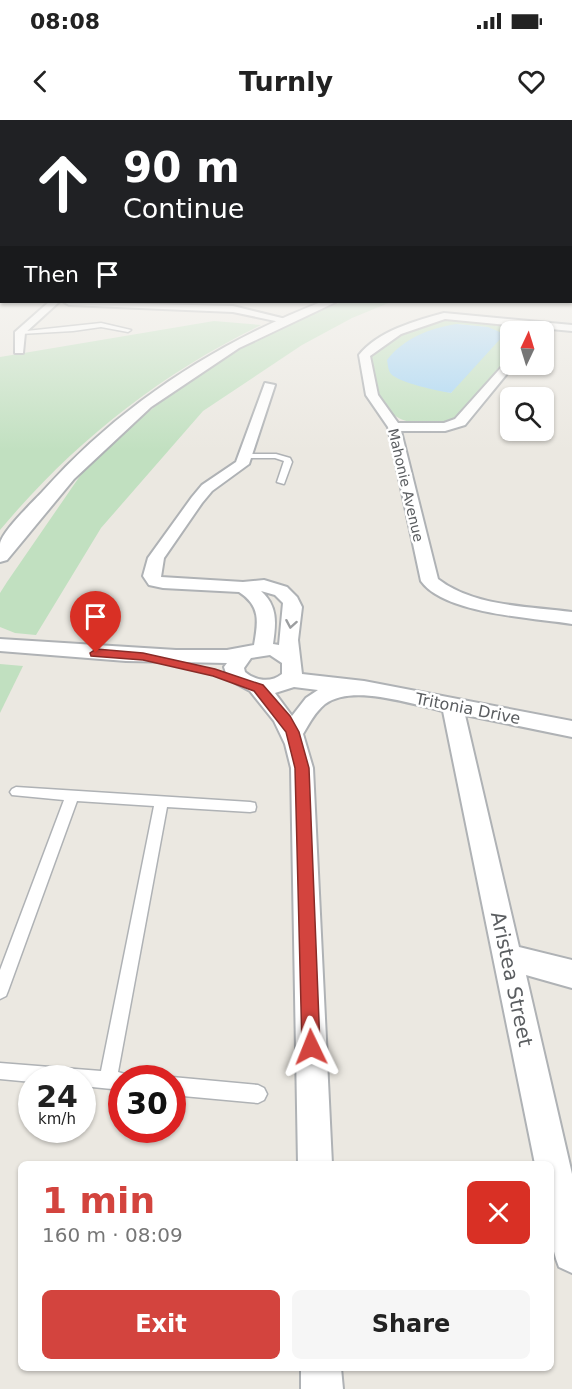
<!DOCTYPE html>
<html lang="en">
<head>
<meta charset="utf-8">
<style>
  :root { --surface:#fff; --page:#f6f6f6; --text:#222; --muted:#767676; --accent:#d3443e }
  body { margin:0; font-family:"DejaVu Sans",sans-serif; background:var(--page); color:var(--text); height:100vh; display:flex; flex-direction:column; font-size:22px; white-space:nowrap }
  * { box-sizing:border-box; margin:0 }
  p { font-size:20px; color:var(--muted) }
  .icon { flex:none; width:33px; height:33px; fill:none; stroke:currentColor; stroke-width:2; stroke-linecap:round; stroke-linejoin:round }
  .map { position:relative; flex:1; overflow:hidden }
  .details { position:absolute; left:18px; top:1041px; width:536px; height:210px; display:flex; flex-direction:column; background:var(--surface); border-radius:9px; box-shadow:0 2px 4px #0004 }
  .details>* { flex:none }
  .banner { position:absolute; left:0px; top:0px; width:573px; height:183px; box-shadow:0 2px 4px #0004; background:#202124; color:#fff; overflow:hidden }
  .needle { width:39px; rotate:4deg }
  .fabs { position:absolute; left:500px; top:201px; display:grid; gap:12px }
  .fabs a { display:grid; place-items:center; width:54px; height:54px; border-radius:9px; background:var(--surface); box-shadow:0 2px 4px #0004; font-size:30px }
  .speed { position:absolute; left:18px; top:945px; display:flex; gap:12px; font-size:30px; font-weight:700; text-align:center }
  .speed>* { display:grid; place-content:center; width:78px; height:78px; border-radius:50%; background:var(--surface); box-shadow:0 2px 4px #0004; line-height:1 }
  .speed small { font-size:15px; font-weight:400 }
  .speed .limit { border:9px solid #d22; background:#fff; color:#111 }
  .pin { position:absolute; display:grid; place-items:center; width:51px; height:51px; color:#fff; margin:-62px -26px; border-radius:50% 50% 50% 0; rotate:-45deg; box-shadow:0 0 6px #0007 }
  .pin .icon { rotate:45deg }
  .me { position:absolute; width:66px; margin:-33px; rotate:358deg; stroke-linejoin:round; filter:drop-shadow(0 0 4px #0008) }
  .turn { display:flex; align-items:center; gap:21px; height:126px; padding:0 24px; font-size:27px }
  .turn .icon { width:78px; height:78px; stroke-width:2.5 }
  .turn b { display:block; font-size:42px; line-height:51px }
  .then { display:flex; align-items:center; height:57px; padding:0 24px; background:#0003; gap:12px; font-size:22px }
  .round { display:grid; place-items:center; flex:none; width:63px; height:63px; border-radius:9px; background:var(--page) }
  .head { display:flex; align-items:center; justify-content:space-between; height:102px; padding:0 24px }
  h1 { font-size:36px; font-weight:600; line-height:45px; color:var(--accent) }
  .cta { display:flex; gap:12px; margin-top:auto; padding:12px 24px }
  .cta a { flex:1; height:69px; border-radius:9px; background:var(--accent); color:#fff; font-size:24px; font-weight:600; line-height:69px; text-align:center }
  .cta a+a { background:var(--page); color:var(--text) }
  .status { display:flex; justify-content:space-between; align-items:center; height:42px; padding:0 30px; background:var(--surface); direction:ltr }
  .status svg { height:16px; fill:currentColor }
  header { display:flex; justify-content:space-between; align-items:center; height:78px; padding:0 24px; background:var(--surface); font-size:27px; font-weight:600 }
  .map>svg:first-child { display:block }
  .green { fill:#c1e0c0; fill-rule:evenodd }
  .water { fill:#a8d6f4 }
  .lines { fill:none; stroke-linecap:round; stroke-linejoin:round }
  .service-casing { stroke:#afb2b5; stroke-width:3 }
  .minor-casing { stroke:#afb2b5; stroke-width:4 }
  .tertiary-casing { stroke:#afb2b5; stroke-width:4 }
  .service { fill:#fff; fill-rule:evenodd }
  .minor { fill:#fff; fill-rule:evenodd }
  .tertiary { fill:#fff; fill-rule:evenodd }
  .oneway { stroke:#9c9ea0 }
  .route { fill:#d3443e; stroke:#892c28; stroke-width:1.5 }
  .labels { text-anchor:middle; stroke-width:5; stroke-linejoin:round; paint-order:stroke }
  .far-street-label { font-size:14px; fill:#5a5d60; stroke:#fff }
  .street-label { font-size:16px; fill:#5a5d60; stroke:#fff }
  .near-street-label { font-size:20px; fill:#5a5d60; stroke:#fff }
</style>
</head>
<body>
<div class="status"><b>08:08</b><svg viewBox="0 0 49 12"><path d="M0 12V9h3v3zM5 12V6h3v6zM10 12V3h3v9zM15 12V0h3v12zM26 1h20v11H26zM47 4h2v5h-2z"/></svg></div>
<header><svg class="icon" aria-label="back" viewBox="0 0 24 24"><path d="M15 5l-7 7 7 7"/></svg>Turnly<svg class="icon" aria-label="heart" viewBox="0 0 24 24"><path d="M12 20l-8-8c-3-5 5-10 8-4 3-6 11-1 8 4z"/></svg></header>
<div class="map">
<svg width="572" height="1269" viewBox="0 0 572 1269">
  <rect width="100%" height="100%" fill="#ebe8e1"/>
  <g class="green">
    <polygon points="342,182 391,182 352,198 302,225 203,291 101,408 36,515 15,513 0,507 0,473 7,462 82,353 143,296 179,268 240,229 292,202"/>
    <path d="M453,198L519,207L529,211L510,212V237C493,257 477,281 458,297C450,305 438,304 427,304C380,303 378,273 370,235C395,218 421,201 453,198ZM457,204L488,207L454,269L451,273L435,269Z"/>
    <path d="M214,201L261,205C158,255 73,323 0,410V237Z"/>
    <polygon points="0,544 23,546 0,593"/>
  </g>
  <path class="water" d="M457,204L488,207L502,213V217L451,273C438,271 400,263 391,254C388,250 388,245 387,240C404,218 430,208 457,204Z"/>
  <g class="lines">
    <defs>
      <g id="service">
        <polygon points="101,203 131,210 128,212 101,207 73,211 20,214 17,212"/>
        <polygon points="243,334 276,334 290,338 292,342 284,364 277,362 284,341 275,338 246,338 242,336"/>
        <polygon points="16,667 250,682 255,683 256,687 255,691 250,692 167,687 118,952 128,955 130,958 122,958 122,970 82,966 82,958 32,958 32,962 0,959 0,943 101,951 154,686 77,681 8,871 6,876 0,879 0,850 64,680 12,675 10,672 12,669"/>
        <polygon points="172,957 258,965 264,968 267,974 264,980 258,983 172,975 172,958 169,958"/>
      </g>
      <g id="minor">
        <rect x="0" y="175" width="2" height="6"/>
        <polygon points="49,182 59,182 25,213 23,233 15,233 15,212"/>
        <polygon points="64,182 233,186 290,200 285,203 233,192 69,185"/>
        <path d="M444,193L572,205V211L445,199L401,214L370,236L378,275L398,303H444L455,299L506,242L510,241V244H515L465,305L445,311H401L438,459C474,487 529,486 572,492V504C534,498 444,494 421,461L388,307L366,275L359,235C378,211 415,201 444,193Z"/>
        <path d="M265,263L275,265L249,344L212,371L202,383L164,438L161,457L243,462L264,460L287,467L297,477L302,487L298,520L302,554L364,561L572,601V617L465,595L519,827L572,840V868L526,855L572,1054V1153L559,1147C546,1115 550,1078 550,1044H535L443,591C410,584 353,564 325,584C315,592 309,604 303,614L313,648L332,1044H298L291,648L285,624L274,601L250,571L228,559L224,547L227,543L126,541L0,531V519L176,530H227L254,525C258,502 261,486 239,472L163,468L149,465L143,456L148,438L192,377L202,365L236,342ZM261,471L275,475L283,483L279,525L273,524C276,503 278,486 261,471ZM270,535L282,543V554C271,563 256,561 245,552L244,548L251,538ZM294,567L318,570L306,578L292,596L275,573Z"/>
        <polygon points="301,1248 341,1248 343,1269 301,1269"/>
      </g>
      <path id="tertiary" d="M321,182H336L239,228L151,287L74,359L7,440L0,442C0,437 0,430 0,424C2,411 33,382 43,371C120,285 214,224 321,182Z"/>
    </defs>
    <use href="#service" class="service-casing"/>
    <use href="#minor" class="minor-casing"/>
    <use href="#tertiary" class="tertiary-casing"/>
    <use href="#service" class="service"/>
    <use href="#minor" class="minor"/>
    <use href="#tertiary" class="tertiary"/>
  </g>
  <defs><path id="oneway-chevron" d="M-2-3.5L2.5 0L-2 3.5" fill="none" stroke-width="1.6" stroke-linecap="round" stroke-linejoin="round" transform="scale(1.5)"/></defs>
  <use class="oneway" href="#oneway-chevron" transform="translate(291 504) rotate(100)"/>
  <linearGradient id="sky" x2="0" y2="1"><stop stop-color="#8ec2ed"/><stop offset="0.47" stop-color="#f6f5f2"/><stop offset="1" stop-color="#f6f5f2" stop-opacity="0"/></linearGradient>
  <rect width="572" height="331" fill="url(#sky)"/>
  <polygon class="route" points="96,529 143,533 215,549 263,565 290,596 299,612 309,648 320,927 318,934 311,937 304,934 302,927 295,648 286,612 254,571 213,556 143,540 91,536 90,533"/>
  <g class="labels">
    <g class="far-street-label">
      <text transform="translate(406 365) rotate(77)" y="5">Mahonie Avenue</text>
    </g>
    <g class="street-label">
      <text transform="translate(468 588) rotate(11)" y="6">Tritonia Drive</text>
    </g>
    <g class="near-street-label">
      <text transform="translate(512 859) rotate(78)" y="7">Aristea Street</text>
    </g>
  </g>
</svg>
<div class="fabs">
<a><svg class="needle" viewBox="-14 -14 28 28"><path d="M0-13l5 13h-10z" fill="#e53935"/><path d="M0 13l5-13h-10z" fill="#767676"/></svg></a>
<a><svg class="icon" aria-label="search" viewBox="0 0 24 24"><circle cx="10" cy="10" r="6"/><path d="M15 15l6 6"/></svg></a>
</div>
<div class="speed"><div>24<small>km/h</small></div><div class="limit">30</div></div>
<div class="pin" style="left:96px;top:533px;background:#d93025"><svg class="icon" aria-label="arrive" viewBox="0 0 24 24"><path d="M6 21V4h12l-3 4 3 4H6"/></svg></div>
<svg class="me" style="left:311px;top:927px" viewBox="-20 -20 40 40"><path d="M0-17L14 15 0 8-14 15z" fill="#d3443e" stroke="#fff" stroke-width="4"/></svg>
<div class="banner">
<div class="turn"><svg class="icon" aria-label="ahead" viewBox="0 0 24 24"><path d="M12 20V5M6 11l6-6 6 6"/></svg><div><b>90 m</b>Continue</div></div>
<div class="then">Then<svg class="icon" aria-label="arrive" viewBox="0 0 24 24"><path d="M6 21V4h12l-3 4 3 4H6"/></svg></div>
</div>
<section class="details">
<div class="head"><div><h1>1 min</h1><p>160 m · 08:09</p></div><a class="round" style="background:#d93025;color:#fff"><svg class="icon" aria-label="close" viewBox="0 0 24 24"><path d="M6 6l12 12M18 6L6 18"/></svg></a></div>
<div class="cta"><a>Exit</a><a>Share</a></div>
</section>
</div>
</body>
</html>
